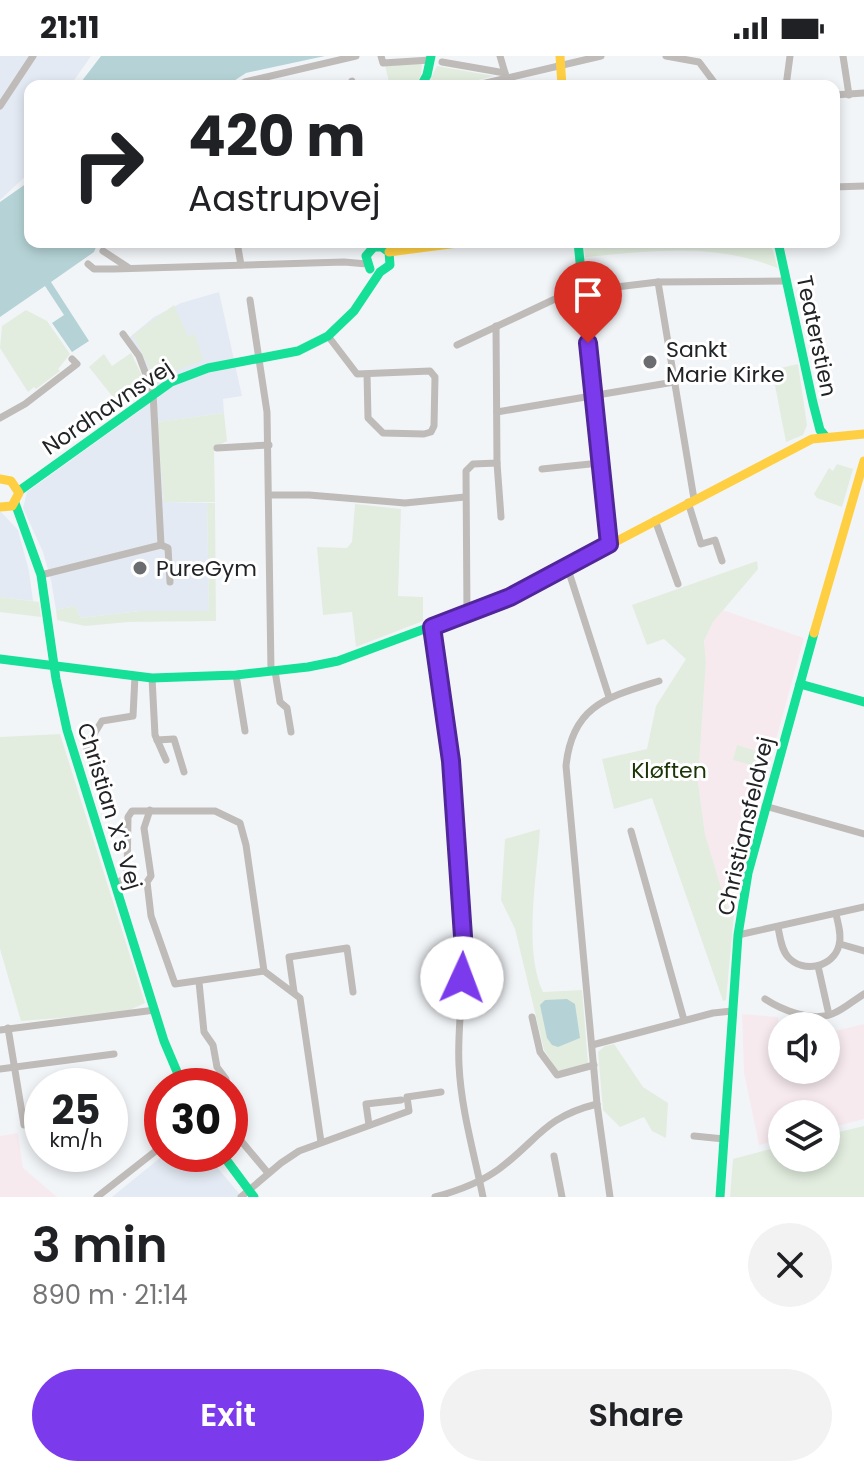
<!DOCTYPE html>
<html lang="en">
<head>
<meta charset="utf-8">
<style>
  :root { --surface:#fff; --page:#f2f2f2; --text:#202124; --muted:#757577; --accent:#7c3aed }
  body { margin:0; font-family:Poppins,sans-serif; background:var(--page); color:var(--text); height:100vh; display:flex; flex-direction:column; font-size:30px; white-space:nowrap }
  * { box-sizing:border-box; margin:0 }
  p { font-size:26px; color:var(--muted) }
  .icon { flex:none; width:44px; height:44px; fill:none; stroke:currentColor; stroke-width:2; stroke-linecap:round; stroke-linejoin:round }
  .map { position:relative; height:1141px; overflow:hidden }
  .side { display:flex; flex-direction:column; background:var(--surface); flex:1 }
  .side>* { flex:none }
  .hud { position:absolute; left:24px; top:24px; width:816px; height:168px; border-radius:16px; box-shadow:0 4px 12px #0003; background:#fff; color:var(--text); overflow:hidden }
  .tools { position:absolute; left:768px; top:956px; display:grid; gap:16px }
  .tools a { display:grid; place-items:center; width:72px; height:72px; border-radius:50%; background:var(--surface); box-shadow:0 4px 12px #0003; font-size:40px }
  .speed { position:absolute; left:24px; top:1012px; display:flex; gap:16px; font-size:40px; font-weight:700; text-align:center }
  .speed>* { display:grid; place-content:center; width:104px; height:104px; border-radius:50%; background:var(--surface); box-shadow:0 4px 12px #0003; line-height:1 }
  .speed small { font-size:20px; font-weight:400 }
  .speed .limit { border:12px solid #d22; background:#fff; color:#111 }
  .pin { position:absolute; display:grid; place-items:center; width:68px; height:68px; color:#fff; margin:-82px -34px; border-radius:50% 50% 50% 0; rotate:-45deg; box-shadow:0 0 8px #0007 }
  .pin .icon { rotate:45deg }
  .me { position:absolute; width:88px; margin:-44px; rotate:2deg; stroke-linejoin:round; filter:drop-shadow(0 0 6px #0008) }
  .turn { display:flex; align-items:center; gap:28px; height:168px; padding:0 32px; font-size:36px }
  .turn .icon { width:104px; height:104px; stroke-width:2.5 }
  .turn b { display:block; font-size:56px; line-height:68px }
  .round { display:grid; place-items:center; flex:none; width:84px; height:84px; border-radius:42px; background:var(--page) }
  .headline { display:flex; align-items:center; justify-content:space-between; height:136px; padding:0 32px }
  h1 { font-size:48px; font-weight:600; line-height:60px }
  .cta { display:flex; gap:16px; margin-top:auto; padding:16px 32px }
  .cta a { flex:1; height:92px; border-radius:48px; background:var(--accent); color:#fff; font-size:32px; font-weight:600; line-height:92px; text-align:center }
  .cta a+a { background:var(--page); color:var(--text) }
  .status { display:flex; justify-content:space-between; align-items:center; height:56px; padding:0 40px; background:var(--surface); direction:ltr }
  .status svg { height:22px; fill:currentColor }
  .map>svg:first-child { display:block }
  .built { fill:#e3eaf3 }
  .education { fill:#f7eaef }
  .green { fill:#e2eddf }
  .water { fill:#b5d3d6 }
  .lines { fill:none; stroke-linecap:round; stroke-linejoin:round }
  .street { stroke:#bfbbb9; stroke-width:7 }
  .fast { stroke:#16e098; stroke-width:9 }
  .slow { stroke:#ffcf43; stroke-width:9 }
  .route-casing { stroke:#51269a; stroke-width:20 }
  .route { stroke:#7c3aed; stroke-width:14 }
  .poi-dot { fill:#6a6c70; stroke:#fff; stroke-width:3 }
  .labels { text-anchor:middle; stroke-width:6; stroke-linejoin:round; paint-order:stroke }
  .street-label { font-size:22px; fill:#212326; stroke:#fff }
  .poi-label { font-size:22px; fill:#212326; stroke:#fff; text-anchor:start }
  .park-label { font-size:22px; fill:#1b3407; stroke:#fff }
</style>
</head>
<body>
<div class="status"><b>21:11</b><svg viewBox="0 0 49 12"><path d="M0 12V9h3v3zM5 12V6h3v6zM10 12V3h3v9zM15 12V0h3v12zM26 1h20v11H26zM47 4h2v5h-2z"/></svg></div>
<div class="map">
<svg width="864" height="1141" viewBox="0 0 864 1141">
  <rect width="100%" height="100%" fill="#f2f5f8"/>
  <g class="built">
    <polygon points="0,0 91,0 70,30 30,30 30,116 0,144"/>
    <polygon points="219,236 242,340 223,343 224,357 158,366 164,446 215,447 207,448 209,555 139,555 81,562 75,550 56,554 51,524 43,496 23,452 27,436 142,353 147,329 130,281 154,261 181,247"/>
    <polygon points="0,455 18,474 29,515 33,545 0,541"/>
    <polygon points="165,1098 206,1098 242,1141 112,1141"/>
  </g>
  <g class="education">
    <polygon points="723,554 804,582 772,698 738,831 734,858 729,858 705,778 698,726 706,605 704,585 713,566"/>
    <polygon points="742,958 778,961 782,985 782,1014 826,1014 826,977 864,968 864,1063 826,1073 826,1058 782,1058 782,1084 759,1089 744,1017"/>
    <polygon points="18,1077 23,1112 57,1141 0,1141 0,1080"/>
  </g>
  <g class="green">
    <polygon points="422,7 421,19 415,30 390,30 385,9"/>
    <polygon points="437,10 494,20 454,30 427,30"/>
    <path d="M584,186H770L778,212C711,186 655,195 585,201Z"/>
    <path d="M174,249L188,280L195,278L203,305C188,308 166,321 153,319L133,279Z"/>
    <polygon points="26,254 47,265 70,298 58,313 60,315 36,333 34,331 28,336 0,292 2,270"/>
    <polygon points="131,297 144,324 140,335 120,350 89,311 104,298 112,310"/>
    <polygon points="798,308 807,369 803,379 786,386 772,314"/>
    <polygon points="224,357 227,385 214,392 215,446 164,446 157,366"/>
    <polygon points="837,408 853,413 842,451 817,442 814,438 829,412 833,415"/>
    <polygon points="207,447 215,447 216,565 129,566 85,570 57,564 56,554 75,550 81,562 139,555 209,555"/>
    <polygon points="355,448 401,453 398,540 423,541 423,565 356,591 352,556 323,559 317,491 347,492 352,486"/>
    <polygon points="757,505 758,513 713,566 704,585 706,605 698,726 705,778 729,858 734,858 726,944 723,945 652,742 614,753 602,703 647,693 656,650 686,603 664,583 647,589 632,549"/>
    <polygon points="0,541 39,546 41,561 0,556"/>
    <polygon points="60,678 145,947 123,957 21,965 0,893 0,681"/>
    <polygon points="737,689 766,698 762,712 733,704"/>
    <path d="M540,773C537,820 523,894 543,936L582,934L588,1007L562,1015L557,1014L544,994L515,873L501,844L505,783Z"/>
    <polygon points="614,988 643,1031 668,1047 666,1082 652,1075 644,1061 620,1071 603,1054 598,996 605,990"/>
    <polygon points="864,1070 864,1141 730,1141 733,1103 782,1090 782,1102 826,1102 826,1079"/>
  </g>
  <g class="water">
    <polygon points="101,0 325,0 246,17 226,30 78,30"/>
    <polygon points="30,125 30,186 98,186 94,196 51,226 89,285 72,296 52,267 64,259 45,230 0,261 0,146"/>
    <polygon points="567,943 575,948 580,982 558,991 552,989 547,982 540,949 545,944"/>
  </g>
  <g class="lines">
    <g class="street">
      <polyline points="381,0 383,7 430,4"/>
      <polyline points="500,0 505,17"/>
      <polyline points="666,0 699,6 717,30"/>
      <polyline points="843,0 849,39"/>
      <polyline points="442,6 505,17 506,22"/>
      <polyline points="352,25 354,30"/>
      <polyline points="238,30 245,26 356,0"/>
      <polyline points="473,30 601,0"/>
      <polyline points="786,30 790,0"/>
      <polyline points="834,39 864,37"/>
      <polyline points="0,50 33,0"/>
      <polyline points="834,131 864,130"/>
      <polyline points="237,186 241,209"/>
      <polyline points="103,195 129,212"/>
      <polyline points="88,208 94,213 114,213 344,206 367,208"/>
      <polyline points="658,226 694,443"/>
      <polyline points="583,235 609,488"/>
      <polyline points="250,244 267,356 271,615"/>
      <polyline points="328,280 357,318 430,315 435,321 434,370 431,376 424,378 383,377 368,362 367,318"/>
      <polyline points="457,289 555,243 583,235 658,226 787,225"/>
      <polyline points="497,356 674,326"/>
      <polyline points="0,362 25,348 77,308 72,303"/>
      <polyline points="217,392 269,389"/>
      <polyline points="497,407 501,461"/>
      <polyline points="542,413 600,407"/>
      <polyline points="269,439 309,439 405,447 465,441"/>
      <polyline points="688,446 701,488 715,484 722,505"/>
      <polyline points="655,464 678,528"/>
      <polyline points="161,489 168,492 170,526"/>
      <polyline points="567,510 609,641"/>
      <polyline points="41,519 161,489 153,337 139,300 123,278"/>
      <polyline points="467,558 466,415 473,408 497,407 496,270"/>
      <path d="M432,571C447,678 462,785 464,893C464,932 457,970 459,1009C461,1053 474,1097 483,1141"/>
      <polyline points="275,615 280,646 287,652 291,676"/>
      <polyline points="236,619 245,675"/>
      <polyline points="152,622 155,679 166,704"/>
      <polyline points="157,684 174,683 184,716"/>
      <polyline points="99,729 86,691 102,665 133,660 135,620"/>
      <polyline points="765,750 864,778"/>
      <polyline points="150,754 144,772 151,820 147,826 151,860 175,928 264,915"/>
      <polyline points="631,775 684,964"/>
      <polyline points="115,828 127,821 128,761 132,755 215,755 240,767 246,789 264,915 300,942 321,1086"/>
      <path d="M778,871C780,881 781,893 788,901C803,918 834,911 839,889C842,879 838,868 836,858"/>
      <polyline points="738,879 864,851"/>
      <polyline points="840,888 864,895"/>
      <polyline points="818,910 829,959"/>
      <polyline points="199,926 204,976 213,989 217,1011 226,1023 227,1030"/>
      <polyline points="294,936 289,901 347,892 353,936"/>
      <path d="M765,943C782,954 811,966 832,958C843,954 854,944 864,938"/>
      <polyline points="532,961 540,996 557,1019 594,1009"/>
      <polyline points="8,972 24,1069 42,1066"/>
      <polyline points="0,974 155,954"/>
      <polyline points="592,989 713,957 732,955"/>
      <polyline points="0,1013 114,998"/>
      <polyline points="230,1046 237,1080 268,1117"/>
      <polyline points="369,1069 366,1048 401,1044"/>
      <polyline points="694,1080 724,1083"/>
      <polyline points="554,1100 562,1141"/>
      <polyline points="97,1141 162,1090"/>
      <polyline points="241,1141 281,1107 299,1095 409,1055 407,1041 441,1036"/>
      <path d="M435,1141C457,1135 480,1127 499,1113C538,1084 544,1061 597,1048"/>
      <path d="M610,1141L597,1048L566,710C572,649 608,641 659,625"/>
    </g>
    <g class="fast">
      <polyline points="421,30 427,19 431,0"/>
      <polyline points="578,186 583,235"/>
      <polyline points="778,186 813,347 820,374 825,380"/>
      <polyline points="370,213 366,200 378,186"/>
      <polyline points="19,435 171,326 208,312 298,295 328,280 354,255 380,216 390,209 389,196 382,191 376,191"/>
      <polyline points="15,447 41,519 56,623 67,674 164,985 183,1030"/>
      <polyline points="0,603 152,622 236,619 308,611 338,605 508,542"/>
      <polyline points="800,628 864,646"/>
      <polyline points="222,1098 254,1141"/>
      <polyline points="720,1141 738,879 748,817 814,577"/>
    </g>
    <g class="slow">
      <polyline points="560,0 562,30"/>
      <polyline points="389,196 465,186"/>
      <polyline points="0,423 11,425 19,437 12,450 0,451"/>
      <polyline points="508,542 812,383 864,378"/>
      <polyline points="814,577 864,405"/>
    </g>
  </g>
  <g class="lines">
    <defs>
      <polyline id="route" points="462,922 464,895 451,705 432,571 510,541 609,488 588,287"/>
    </defs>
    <use href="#route" class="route-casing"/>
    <use href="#route" class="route"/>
  </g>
  <g class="poi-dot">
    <circle cx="650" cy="306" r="8"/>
    <circle cx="140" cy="512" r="8"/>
  </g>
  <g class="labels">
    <g class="street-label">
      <text transform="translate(817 280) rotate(78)" y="8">Teaterstien</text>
      <text transform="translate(107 351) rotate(-34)" y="8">Nordhavnsvej</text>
      <text transform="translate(110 750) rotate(73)" y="8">Christian X's Vej</text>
      <text transform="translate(745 770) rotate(-77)" y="8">Christiansfeldvej</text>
    </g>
    <g class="poi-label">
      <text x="666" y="301">Sankt<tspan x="666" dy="25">Marie Kirke</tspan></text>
      <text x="156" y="520">PureGym</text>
    </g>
    <g class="park-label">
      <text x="669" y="722">Kløften</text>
    </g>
  </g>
</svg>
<div class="tools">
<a><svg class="icon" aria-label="sound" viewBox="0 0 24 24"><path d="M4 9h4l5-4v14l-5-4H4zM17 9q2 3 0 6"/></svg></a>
<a><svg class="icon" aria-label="layers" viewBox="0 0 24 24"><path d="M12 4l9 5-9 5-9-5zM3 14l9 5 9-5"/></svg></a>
</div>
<div class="speed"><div>25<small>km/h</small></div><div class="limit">30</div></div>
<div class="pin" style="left:588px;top:287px;background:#d93025"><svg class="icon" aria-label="arrive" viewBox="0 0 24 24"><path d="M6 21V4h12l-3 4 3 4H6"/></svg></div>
<svg class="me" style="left:462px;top:922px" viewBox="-20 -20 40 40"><circle r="19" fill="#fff"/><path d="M0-13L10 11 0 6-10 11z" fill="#7c3aed"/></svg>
<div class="hud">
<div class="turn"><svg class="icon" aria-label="right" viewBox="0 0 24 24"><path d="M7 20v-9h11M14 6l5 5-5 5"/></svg><div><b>420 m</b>Aastrupvej</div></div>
</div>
</div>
<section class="side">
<div class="headline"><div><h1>3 min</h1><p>890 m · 21:14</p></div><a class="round"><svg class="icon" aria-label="close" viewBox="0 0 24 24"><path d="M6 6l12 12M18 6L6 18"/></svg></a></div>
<div class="cta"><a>Exit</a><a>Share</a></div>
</section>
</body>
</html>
